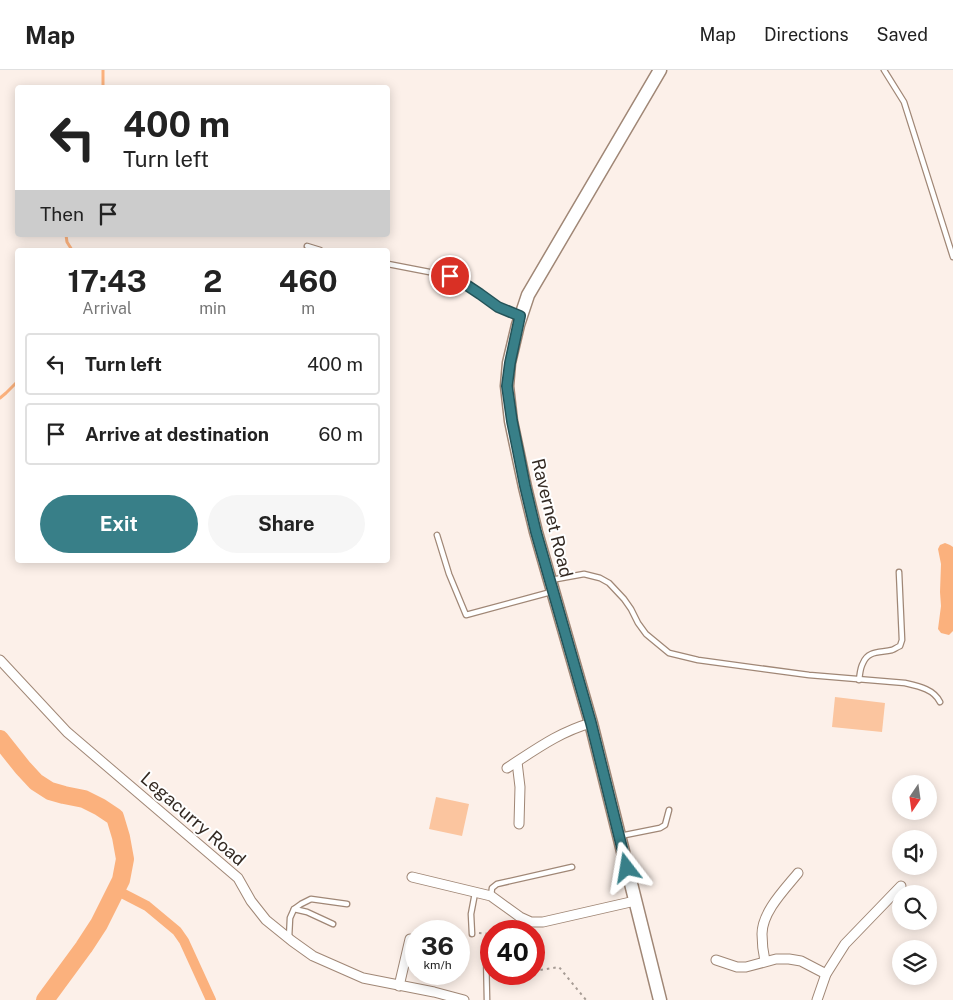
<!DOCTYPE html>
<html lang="en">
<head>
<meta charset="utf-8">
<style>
  :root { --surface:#fff; --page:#f6f6f6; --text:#222; --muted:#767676; --line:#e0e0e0; --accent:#387f88 }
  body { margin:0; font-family:"Public Sans",sans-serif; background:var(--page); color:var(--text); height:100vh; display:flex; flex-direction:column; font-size:19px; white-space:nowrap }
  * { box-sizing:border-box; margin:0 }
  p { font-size:16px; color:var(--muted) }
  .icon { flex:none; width:28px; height:28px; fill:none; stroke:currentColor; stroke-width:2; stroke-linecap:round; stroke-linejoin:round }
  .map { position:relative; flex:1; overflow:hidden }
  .details { position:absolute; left:15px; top:178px; width:375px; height:315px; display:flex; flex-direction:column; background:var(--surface); border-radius:5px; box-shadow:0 2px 12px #0003 }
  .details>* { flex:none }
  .top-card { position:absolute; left:15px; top:15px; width:375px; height:152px; border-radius:5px; box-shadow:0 2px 12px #0003; background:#fff; color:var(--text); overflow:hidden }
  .needle { width:32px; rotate:193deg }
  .fabs { position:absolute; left:892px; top:705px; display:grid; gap:10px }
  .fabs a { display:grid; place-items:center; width:45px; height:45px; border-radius:50%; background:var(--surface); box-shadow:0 2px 12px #0003; font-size:25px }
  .speed { position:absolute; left:405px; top:850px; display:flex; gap:10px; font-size:25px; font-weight:700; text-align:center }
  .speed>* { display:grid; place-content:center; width:65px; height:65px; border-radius:50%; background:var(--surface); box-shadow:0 2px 12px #0003; line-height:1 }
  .speed small { font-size:12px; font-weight:400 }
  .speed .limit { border:8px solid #d22; background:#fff; color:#111 }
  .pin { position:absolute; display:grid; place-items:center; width:42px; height:42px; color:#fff; margin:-21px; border:2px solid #fff; border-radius:50%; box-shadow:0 1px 5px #0007 }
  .me { position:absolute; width:55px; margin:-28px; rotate:346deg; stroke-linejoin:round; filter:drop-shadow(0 0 4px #0008) }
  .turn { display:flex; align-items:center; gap:18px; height:105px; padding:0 25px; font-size:22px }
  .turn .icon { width:65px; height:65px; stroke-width:2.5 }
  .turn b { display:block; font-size:35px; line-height:42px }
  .then { display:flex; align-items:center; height:48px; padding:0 25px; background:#0003; gap:10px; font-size:19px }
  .eta { display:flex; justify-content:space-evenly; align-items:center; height:85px; text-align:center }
  .eta b { font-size:30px; font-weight:700; line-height:35px }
  .cta { display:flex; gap:10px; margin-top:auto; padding:10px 25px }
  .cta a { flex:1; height:58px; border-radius:30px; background:var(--accent); color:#fff; font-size:20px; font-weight:700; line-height:58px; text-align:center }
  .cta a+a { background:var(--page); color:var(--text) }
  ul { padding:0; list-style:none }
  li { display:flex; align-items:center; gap:15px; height:62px; margin:0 10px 8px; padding:0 15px; border:2px solid var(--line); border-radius:5px }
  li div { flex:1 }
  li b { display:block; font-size:19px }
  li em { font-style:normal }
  header { display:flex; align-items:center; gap:30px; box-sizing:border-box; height:70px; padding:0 25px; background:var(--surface); border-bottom:1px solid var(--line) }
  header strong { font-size:24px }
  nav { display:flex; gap:28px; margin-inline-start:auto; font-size:18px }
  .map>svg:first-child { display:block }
  .green { fill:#fbc59f }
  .water { fill:#fbb17d }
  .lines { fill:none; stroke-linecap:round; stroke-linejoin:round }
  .stream { stroke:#fbb17d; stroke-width:3 }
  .canal { stroke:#fbb17d; stroke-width:10 }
  .river { stroke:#fbb17d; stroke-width:18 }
  .lane-casing { stroke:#a08776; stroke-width:7 }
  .street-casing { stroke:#a08776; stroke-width:11 }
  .secondary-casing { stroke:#a08776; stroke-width:15 }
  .path { stroke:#a69b94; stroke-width:2; stroke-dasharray:2.5 4; stroke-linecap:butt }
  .lane { stroke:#fff; stroke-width:4.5 }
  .street { stroke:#fff; stroke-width:9 }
  .secondary { stroke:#fff; stroke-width:12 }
  .route-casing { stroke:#245358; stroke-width:12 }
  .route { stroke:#387f88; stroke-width:9 }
  .labels { text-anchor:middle; stroke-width:4; stroke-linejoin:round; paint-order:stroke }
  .street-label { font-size:18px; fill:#342a23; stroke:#fff }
</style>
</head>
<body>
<header>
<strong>Map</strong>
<nav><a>Map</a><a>Directions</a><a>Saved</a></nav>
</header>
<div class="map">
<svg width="953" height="930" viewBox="0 0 953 930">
  <rect width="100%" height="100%" fill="#fcf0e9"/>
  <g class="green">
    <polygon points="835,627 885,633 882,662 832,657"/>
    <polygon points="436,727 469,734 462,766 429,759"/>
  </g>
  <polygon class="water" points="945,473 950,475 953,477 953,561 949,565 941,563 938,559 941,536 940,522 941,494 938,479 940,475"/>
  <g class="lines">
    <g class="stream">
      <polyline points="103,18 103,0"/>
      <polyline points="66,165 67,172 72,180"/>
      <polyline points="0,328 6,323 18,311"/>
    </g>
    <polyline class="canal" points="116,820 147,836 177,861 184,871 211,930"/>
    <polyline class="river" points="0,669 23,698 36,712 50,721 64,725 84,729 100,737 115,747 121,767 125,789 121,810 99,854 84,877 45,930"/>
    <defs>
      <g id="lane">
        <polyline points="884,0 904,32 953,187"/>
        <polyline points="307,176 320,180"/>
        <polyline points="388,194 450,206 465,214 480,223 498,237 519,246"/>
        <polyline points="437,465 449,504 466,545 551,522"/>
        <path d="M551,510L584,504L600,508L609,513L624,529L631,539L638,553L646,564L669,583L698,590L809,605L905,613C918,616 934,619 940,632"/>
        <path d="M859,610C860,604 860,598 863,593C868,580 881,583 892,580C895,579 897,577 900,576L902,570L899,502"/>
        <polyline points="620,766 660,758 665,755 669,740"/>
        <polyline points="491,826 492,818 497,814 572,797"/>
        <polyline points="294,839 307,842 333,854"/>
        <polyline points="472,864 471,844 475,823"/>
        <polyline points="289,868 290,848 294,839 301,834 311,829 347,834"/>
        <polyline points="486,883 487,930"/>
      </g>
      <g id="street">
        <polyline points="0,590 67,662 238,808 251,831 266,850 292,871 313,886 363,908 434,922 464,930"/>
        <polyline points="517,692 520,717 519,754"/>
        <path d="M507,698C535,680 559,662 591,653"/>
        <polyline points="412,807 491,826 520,847 531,852 543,852 635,831"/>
        <polyline points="716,890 737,897 746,897 776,889 789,889 801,891 826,904"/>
        <path d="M765,891C763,882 762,873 762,864C762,842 785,819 798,803"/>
        <polyline points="399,916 410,869"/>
        <polyline points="817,930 826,904 845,874 901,816"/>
      </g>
      <polyline id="secondary" points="660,0 528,225 518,255 509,293 507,316 511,351 525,417 536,462 591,653 660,930"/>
    </defs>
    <use href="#lane" class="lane-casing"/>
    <use href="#street" class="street-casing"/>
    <use href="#secondary" class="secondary-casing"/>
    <g class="path">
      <polyline points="479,863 491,864"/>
      <polyline points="534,901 559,897 586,930"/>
      <polyline points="492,907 514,904"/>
    </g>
    <use href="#lane" class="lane"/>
    <use href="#street" class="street"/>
    <use href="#secondary" class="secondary"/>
  </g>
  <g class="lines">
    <defs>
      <polyline id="route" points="450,206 465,214 480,224 498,237 520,246 510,293 507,316 512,351 525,416 536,462 591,653 627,798"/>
    </defs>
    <use href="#route" class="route-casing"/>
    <use href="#route" class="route"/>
  </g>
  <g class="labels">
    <g class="street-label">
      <text transform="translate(552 448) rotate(76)" y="6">Ravernet Road</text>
      <text transform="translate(193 749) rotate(41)" y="6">Legacurry Road</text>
    </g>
  </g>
</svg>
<div class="fabs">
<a><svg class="needle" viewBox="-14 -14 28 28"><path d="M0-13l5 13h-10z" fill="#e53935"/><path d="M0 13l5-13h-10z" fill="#767676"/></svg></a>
<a><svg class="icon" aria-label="sound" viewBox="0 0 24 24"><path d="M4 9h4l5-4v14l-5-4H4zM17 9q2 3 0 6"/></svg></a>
<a><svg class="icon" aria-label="search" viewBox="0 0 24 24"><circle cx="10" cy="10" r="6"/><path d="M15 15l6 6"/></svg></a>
<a><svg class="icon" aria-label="layers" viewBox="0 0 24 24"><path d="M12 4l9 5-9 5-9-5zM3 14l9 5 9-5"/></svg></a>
</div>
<div class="speed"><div>36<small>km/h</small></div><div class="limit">40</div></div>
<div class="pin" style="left:450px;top:206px;background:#d93025"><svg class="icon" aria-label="arrive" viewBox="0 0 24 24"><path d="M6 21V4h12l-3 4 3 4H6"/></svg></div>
<svg class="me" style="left:627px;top:798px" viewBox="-20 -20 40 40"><path d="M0-17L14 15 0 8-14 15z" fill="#387f88" stroke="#fff" stroke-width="4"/></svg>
<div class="top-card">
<div class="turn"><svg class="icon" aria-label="left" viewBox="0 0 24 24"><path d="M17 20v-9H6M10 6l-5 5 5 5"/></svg><div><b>400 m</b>Turn left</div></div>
<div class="then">Then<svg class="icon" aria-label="arrive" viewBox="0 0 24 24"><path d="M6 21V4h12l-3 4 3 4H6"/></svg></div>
</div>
<section class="details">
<div class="eta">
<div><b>17:43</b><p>Arrival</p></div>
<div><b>2</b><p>min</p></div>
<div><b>460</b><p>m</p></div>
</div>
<ul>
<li><svg class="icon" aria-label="left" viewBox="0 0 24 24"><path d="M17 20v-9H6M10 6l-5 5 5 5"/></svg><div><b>Turn left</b></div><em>400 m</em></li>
<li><svg class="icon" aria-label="arrive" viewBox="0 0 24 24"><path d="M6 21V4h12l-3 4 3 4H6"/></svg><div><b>Arrive at destination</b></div><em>60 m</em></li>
</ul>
<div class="cta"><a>Exit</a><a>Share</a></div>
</section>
</div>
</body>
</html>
